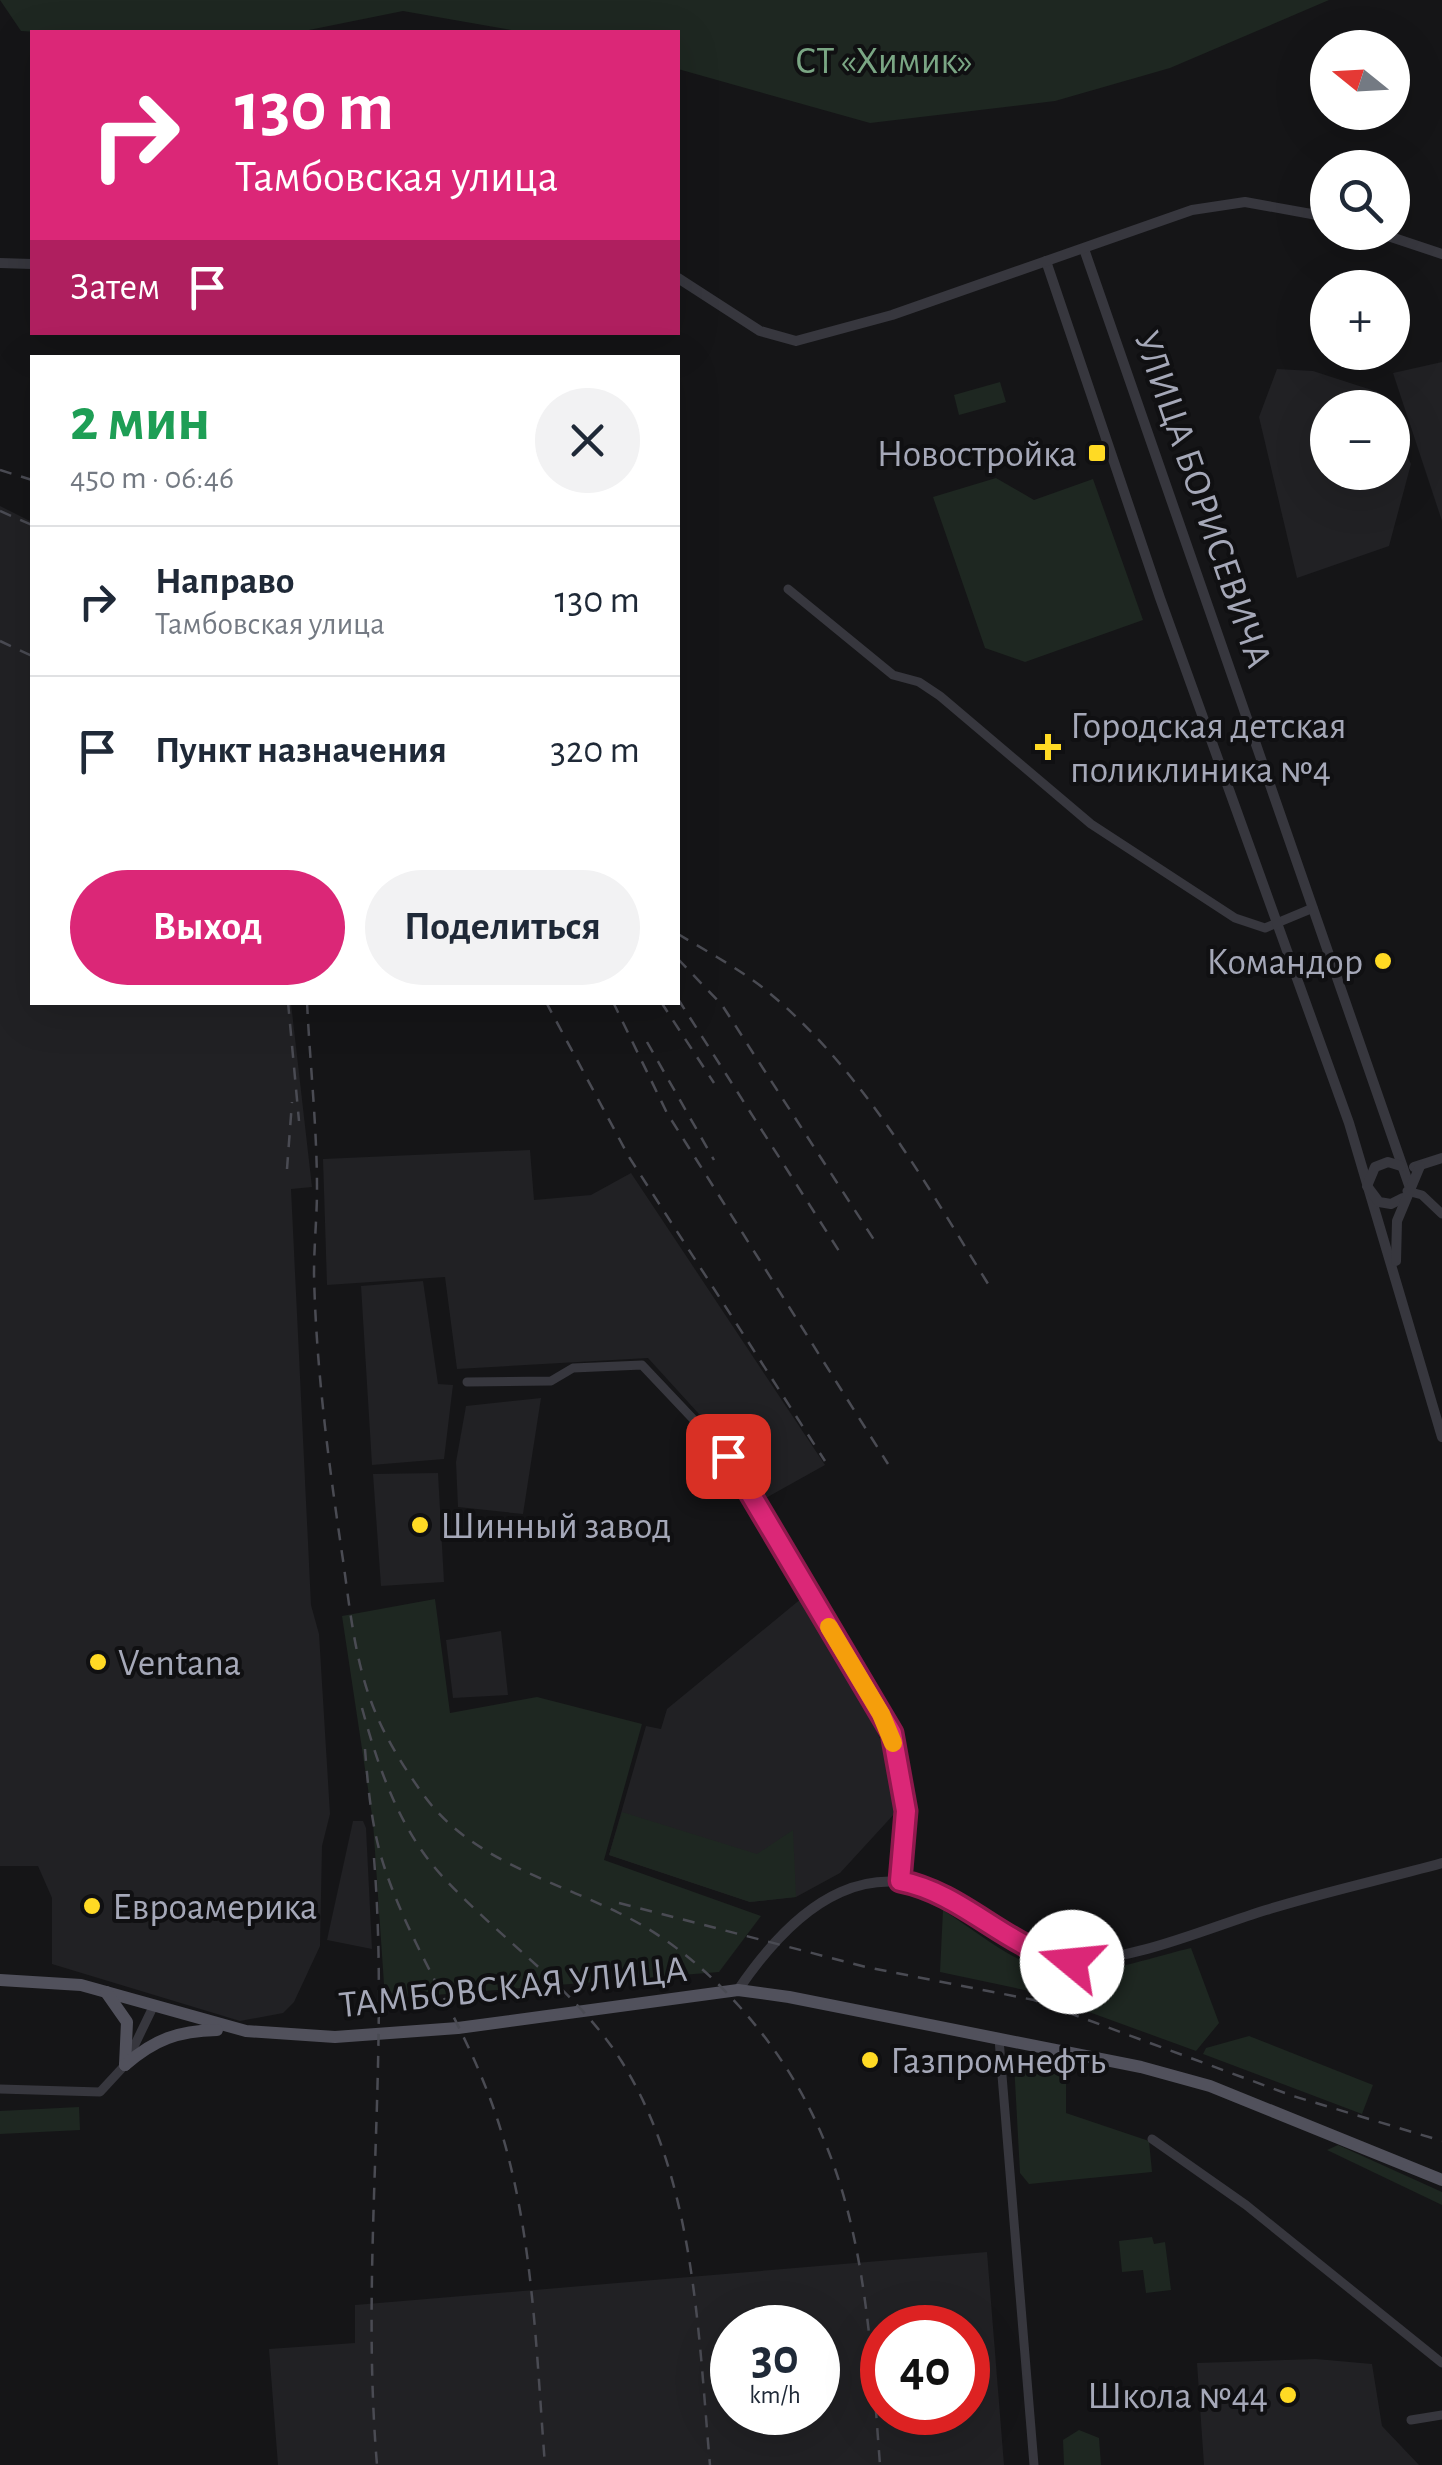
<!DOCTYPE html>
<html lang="ru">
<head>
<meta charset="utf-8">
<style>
  :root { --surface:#fff; --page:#f2f2f3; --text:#1f2937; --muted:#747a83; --line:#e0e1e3; --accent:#db2777 }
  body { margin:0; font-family:"Alegreya Sans",sans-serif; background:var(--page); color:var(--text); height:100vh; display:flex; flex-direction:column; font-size:38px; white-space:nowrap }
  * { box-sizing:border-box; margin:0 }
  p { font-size:32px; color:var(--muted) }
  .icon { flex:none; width:55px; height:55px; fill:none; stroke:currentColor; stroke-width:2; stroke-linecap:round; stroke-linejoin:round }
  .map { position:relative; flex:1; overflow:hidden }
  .drawer { position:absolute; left:30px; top:355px; width:650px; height:650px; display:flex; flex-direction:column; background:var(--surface); border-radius:0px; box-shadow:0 10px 40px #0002 }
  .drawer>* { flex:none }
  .banner { position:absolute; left:30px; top:30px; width:650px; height:305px; border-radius:0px; box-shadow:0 10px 40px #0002; background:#db2777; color:#fff; overflow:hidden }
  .needle { width:65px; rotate:288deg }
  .buttons { position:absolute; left:1310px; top:30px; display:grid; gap:20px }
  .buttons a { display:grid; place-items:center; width:100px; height:100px; border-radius:50%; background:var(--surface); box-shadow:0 10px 40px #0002; font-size:50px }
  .speed { position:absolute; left:710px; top:2305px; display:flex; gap:20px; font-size:50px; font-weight:700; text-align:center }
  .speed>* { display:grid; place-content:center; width:130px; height:130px; border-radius:50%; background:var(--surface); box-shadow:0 10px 40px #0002; line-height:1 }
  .speed small { font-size:25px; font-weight:400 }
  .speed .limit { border:15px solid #d22; background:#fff; color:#111 }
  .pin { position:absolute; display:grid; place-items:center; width:85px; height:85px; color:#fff; margin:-42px; border-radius:20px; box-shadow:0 5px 15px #0006 }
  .me { position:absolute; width:110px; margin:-55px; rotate:287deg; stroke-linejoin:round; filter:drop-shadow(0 0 8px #0008) }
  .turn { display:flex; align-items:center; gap:35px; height:210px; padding:0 40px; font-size:45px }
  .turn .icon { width:130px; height:130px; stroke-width:2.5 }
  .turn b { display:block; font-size:70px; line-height:85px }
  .then { display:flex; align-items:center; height:95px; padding:0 40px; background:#0003; gap:20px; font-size:38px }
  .round { display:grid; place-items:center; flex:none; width:105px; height:105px; border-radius:52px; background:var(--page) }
  .headline { display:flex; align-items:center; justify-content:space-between; height:170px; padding:0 40px }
  h1 { font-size:60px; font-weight:600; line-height:75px; color:#1e9e55 }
  .cta { display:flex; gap:20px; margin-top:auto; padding:20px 40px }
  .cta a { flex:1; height:115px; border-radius:60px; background:var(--accent); color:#fff; font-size:40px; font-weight:600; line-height:115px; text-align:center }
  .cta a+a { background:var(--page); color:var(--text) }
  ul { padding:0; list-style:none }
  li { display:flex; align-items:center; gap:30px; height:150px; padding:0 40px; border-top:2px solid var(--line) }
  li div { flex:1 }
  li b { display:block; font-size:38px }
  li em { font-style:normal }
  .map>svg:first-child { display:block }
  .built { fill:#212124; fill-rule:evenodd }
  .green { fill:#1e2721 }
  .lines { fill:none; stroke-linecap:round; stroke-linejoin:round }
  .minor { stroke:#37373e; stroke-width:9 }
  .tertiary { stroke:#37373e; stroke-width:10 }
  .primary { stroke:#51515c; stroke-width:12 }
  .rail { stroke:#4a4b53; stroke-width:2.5; stroke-dasharray:12 10; stroke-linecap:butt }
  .route-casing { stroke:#8e194d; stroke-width:25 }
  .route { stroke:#db2777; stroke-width:18 }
  .slow { stroke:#f59e0b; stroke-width:18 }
  .poi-dot { fill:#ffda24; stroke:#101012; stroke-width:4 }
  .labels { text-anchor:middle; stroke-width:8; stroke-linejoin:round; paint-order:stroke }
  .park-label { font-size:38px; fill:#7aa684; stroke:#101012 }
  .poi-label { font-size:38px; fill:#a5a8b8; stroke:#101012; text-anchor:start }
  .street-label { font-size:38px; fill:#a5a8b8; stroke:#101012 }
</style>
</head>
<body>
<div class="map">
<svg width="1442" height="2465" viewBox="0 0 1442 2465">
  <rect width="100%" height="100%" fill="#151517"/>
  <g class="built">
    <polygon points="1442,362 1442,521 1393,373"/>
    <polygon points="1277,369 1313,371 1378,392 1385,407 1328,408 1328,472 1392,472 1393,424 1411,464 1389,546 1297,578 1259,417"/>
    <polygon points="0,506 32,522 32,1002 291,1003 312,1187 291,1189 311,1605 319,1634 330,1814 322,1846 320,1946 294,2002 283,2013 240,2021 52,1964 52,1898 38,1866 0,1866"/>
    <polygon points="530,1150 534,1200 591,1195 631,1173 825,1465 764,1499 729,1447 648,1358 457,1369 445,1277 327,1285 323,1159"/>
    <polygon points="423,1281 438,1384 453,1385 444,1459 372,1465 361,1286"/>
    <polygon points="541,1398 523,1514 458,1507 456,1462 466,1406"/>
    <polygon points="438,1473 444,1582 381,1586 373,1474"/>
    <polygon points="802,1598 845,1677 863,1696 884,1749 896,1812 840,1873 796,1897 750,1902 609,1855 646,1726 661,1729 667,1709"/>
    <polygon points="501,1631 508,1695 453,1698 446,1640"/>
    <polygon points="353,1821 363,1821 366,1828 372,1949 327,1940"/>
    <path d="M987,2252L1004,2465H278L269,2349L355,2343V2305ZM732,2328H818V2412H732ZM882,2328H968V2412H882Z"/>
    <polygon points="1316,2359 1372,2364 1382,2426 1419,2465 1204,2465 1197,2363"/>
  </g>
  <g class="green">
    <polygon points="0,0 1329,0 1170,68 1055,101 870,123 678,69 678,32 523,32 403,11 299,32 38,32 21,31"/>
    <polygon points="1000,382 1006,402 959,415 954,395"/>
    <polygon points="996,478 1034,500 1093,479 1143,620 1025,662 985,648 933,497"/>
    <polygon points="435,1599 450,1713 537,1697 642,1724 604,1860 761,1916 719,1972 385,1999 373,1822 342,1616"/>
    <polygon points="622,1812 757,1854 793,1830 796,1897 750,1902 609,1855"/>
    <path d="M943,1910C976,1931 1013,1963 1052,1972C1086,1981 1155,1956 1191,1948L1219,2023L1196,2051L1034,1992L940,1972Z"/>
    <polygon points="1249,2036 1373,2085 1362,2114 1203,2054 1206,2048"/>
    <polygon points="1014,2063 1066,2073 1066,2113 1149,2141 1152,2172 1029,2184 1020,2173"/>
    <polygon points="79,2107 80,2130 0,2134 0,2111"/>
    <polygon points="1338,2145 1442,2192 1442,2205 1327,2150"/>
    <polygon points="1152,2237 1154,2244 1165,2242 1171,2290 1146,2293 1143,2270 1122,2272 1119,2241"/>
    <polygon points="1079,2430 1099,2438 1101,2465 1064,2465 1063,2440"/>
  </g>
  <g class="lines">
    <g class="minor">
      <polyline points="788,589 893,675 919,682 940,696 1091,824 1235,918 1265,928 1313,908"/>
      <polyline points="1407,1191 1422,1195 1442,1214"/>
      <polyline points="467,1382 551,1381 573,1368 642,1365 728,1456 892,1733 906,1811 900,1881"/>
      <polyline points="999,2039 1034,2465"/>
      <polyline points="0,2089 100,2092 125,2065 154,2005"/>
      <polyline points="1152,2139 1246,2205 1442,2363"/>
      <polyline points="1411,2420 1442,2415"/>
    </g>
    <g class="tertiary">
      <polyline points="1376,232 1442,254"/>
      <polyline points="1084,249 1409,1185"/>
      <polyline points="1046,261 1160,598 1349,1123 1442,1437"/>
      <polyline points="0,263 32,264"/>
      <polyline points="678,278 760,331 796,341 892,315 1192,210 1245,202 1328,217"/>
      <polyline points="1401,1166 1388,1162 1375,1167 1367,1186 1379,1202 1391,1204 1403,1198"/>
      <polyline points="1414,1167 1442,1158"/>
      <polyline points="1396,1261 1397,1221 1420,1166"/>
      <path d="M738,1990C797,1903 874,1842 975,1912C1005,1933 1037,1963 1076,1961C1141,1958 1205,1929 1266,1910C1324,1892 1384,1879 1442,1863"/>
    </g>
    <g class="primary">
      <polyline points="0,1980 81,1985 246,2031 335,2037 458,2028 738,1990 789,1997 1141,2067 1210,2086 1442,2180"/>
      <polyline points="106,1992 127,2022 125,2065"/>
      <path d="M125,2065C155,2039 178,2031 217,2030"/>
    </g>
    <g class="rail">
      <polyline points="0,470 32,480"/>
      <polyline points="0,511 32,525"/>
      <polyline points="0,641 32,656"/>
      <path d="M678,934C706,951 736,967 762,987C860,1065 925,1183 990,1287"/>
      <polyline points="678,959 722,1005 878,1246"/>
      <polyline points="678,999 839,1251"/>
      <polyline points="288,1002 299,1121"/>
      <path d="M307,1002C310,1064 317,1127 317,1189C317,1217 314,1245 314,1274C316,1369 329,1466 343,1560C350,1610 355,1662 374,1709C385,1737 403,1766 420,1790C467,1859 548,1878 619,1913C665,1935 705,1968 739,2006C861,2142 867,2292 880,2465"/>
      <polyline points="546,1002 629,1157 825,1461"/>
      <polyline points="613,1002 667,1113 888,1464"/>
      <polyline points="661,1002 714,1083"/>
      <polyline points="647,1042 714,1160"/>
      <polyline points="287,1169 292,1102"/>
      <path d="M362,1708C378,1767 400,1831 443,1877C500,1939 577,1990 622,2062C695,2180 698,2331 710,2465"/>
      <path d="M365,1749C368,1789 372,1831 385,1869C410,1944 455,2010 484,2083C533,2202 535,2339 545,2465"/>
      <path d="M374,1858C390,2060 360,2263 377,2465"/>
      <polyline points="619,1903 866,1967 1034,2000 1293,2096 1442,2141"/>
    </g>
  </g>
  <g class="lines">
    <defs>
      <path id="route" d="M728,1456L892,1733L906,1811L900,1881C966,1894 1007,1950 1072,1962"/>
    </defs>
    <use href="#route" class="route-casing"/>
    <use href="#route" class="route"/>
    <polyline class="slow" points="829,1627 881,1714 893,1743"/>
  </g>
  <g class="poi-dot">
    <rect x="1087" y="443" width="20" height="20" rx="5"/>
    <path d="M1043 732h10v10h10v10h-10v10h-10v-10h-10v-10h10z"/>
    <circle cx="1383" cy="961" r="10"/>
    <circle cx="420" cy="1525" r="10"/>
    <circle cx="98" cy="1662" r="10"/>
    <circle cx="92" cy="1906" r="10"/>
    <circle cx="870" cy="2060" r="10"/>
    <circle cx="1288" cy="2395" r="10"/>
  </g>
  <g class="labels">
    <g class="park-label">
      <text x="884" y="73">СТ «Химик»</text>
    </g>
    <g class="poi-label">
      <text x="1077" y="466" text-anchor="end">Новостройка</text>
      <text x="1070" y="738">Городская детская<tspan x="1070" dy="44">поликлиника №4</tspan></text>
      <text x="1363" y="974" text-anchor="end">Командор</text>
      <text x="440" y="1538">Шинный завод</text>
      <text x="118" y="1675">Ventana</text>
      <text x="112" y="1919">Евроамерика</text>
      <text x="890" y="2073">Газпромнефть</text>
      <text x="1268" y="2408" text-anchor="end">Школа №44</text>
    </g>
    <g class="street-label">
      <text transform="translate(1204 499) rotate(71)" y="13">УЛИЦА БОРИСЕВИЧА</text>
      <text transform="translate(513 1986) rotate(-6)" y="13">ТАМБОВСКАЯ УЛИЦА</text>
    </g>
  </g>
</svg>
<div class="buttons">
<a><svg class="needle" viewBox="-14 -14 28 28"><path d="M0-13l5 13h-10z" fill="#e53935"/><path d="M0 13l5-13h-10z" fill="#747a83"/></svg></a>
<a><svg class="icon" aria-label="search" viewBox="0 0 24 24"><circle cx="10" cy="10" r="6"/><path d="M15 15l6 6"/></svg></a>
<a>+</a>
<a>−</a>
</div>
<div class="speed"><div>30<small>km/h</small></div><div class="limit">40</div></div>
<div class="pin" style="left:728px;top:1456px;background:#d93025"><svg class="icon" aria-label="arrive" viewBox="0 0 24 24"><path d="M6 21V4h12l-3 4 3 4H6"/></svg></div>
<svg class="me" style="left:1072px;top:1962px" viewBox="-20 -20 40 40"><circle r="19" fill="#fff"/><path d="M0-13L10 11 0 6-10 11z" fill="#db2777"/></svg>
<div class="banner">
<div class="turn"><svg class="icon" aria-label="right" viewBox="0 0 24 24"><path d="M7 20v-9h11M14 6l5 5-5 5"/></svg><div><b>130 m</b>Тамбовская улица</div></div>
<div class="then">Затем<svg class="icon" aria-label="arrive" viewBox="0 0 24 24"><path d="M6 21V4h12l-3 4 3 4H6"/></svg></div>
</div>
<section class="drawer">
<div class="headline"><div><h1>2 мин</h1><p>450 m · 06:46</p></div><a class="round"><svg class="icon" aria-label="close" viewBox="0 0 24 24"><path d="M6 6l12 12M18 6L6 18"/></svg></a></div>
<ul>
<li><svg class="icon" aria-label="right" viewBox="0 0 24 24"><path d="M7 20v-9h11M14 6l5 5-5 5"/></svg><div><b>Направо</b><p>Тамбовская улица</p></div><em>130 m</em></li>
<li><svg class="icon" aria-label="arrive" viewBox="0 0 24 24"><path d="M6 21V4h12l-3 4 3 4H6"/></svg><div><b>Пункт назначения</b></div><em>320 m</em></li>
</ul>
<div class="cta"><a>Выход</a><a>Поделиться</a></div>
</section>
</div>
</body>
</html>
